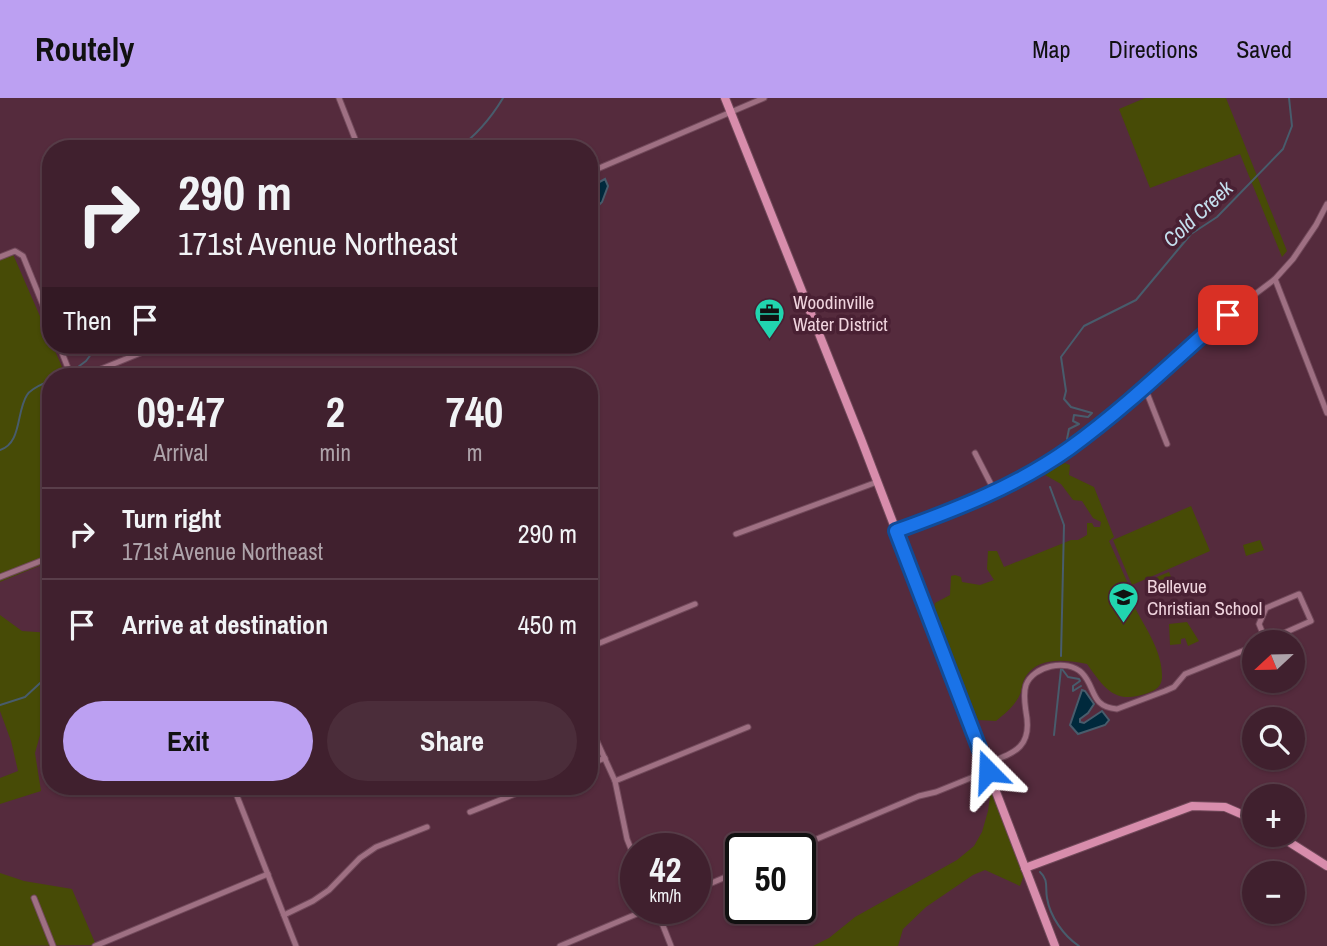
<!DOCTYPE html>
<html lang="en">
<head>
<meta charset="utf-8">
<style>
  :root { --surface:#40202e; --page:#4b2d3a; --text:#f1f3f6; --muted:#aea3aa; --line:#593e4a; --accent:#bca0f2 }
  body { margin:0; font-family:"Archivo Narrow",sans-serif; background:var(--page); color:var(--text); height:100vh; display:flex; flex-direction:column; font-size:26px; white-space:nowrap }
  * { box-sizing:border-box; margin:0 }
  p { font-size:23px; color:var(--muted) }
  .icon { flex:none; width:38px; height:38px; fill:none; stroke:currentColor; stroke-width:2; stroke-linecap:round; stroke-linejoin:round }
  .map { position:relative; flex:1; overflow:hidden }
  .details { position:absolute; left:42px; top:270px; width:556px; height:427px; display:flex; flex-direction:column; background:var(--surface); border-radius:28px; box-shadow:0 2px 5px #0004,0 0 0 2px var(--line) }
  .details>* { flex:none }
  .guide { position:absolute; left:42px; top:42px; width:556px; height:214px; border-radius:28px; box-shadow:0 2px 5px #0004,0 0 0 2px var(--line); background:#40202e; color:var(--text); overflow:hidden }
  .needle { width:46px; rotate:248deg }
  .tools { position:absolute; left:1242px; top:532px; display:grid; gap:14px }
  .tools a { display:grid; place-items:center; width:63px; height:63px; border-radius:50%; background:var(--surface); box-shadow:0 2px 5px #0004,0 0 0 2px var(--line); font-size:35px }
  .speed { position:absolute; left:620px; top:735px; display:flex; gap:14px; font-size:35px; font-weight:700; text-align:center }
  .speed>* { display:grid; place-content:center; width:91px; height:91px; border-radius:50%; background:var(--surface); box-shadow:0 2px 5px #0004,0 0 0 2px var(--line); line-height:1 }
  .speed small { font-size:18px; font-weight:400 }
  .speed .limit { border:4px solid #111; border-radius:10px; background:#fff; color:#111 }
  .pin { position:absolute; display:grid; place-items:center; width:60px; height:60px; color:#fff; margin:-30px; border-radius:14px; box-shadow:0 4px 10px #0006 }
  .me { position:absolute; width:77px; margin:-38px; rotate:339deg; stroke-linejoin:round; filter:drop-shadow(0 0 5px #0008) }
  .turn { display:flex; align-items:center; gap:24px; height:147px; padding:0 21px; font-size:32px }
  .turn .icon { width:91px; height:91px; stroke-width:2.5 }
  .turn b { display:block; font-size:49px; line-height:60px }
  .then { display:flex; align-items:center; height:66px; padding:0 21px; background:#0003; gap:14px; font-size:26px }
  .eta { display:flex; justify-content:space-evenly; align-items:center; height:119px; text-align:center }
  .eta b { font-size:42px; font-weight:700; line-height:49px }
  .action { display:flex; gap:14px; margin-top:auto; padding:14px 21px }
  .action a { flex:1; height:80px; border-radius:42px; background:var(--accent); color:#111; font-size:28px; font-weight:700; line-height:80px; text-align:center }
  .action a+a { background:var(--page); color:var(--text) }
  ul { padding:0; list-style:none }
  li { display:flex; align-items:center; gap:21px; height:91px; padding:0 21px; border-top:2px solid var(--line) }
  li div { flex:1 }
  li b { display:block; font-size:26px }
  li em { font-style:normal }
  header { display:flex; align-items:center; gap:42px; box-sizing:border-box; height:98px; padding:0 35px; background:var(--accent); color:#111 }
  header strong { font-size:33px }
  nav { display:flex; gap:38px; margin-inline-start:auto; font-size:24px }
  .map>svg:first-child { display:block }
  .green { fill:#474b06 }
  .water { fill:#00293c; stroke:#485c6c; stroke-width:2 }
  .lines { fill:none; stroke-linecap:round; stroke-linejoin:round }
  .stream { stroke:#485c6c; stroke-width:2 }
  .street-casing { stroke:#71495a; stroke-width:7 }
  .secondary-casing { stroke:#71495a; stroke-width:10 }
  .street { stroke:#9f7083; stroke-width:5 }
  .secondary { stroke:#d88dac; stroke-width:8 }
  .route-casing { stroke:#114b97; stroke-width:18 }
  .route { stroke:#1a73e8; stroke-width:12 }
  .labels { text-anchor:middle; stroke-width:7; stroke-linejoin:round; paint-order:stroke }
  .poi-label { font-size:19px; fill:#efd3dd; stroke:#492033; text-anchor:start }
  .water-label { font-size:21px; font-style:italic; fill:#c4dfee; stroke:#492033 }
</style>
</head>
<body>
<header>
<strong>Routely</strong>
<nav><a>Map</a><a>Directions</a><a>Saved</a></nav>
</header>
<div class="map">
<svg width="1327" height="848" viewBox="0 0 1327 848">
  <rect width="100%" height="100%" fill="#552b3d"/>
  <g class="green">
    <polygon points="1145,0 1226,0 1287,153 1282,159 1240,56 1150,90 1119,11"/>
    <polygon points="12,154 66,278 51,278 51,463 0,484 0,159"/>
    <path d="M1065,365L1070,367L1069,377L1094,389L1114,439L1109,443L1137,506L1135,510C1146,531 1163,554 1162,580C1161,589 1156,592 1148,595C1115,607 1105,591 1087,566C1067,562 1039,558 1026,578C1023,582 1022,589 1021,594C1016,607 1007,614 996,623L978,622L934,513L935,505L950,497L951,478L955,477L961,479L962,484L980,487L994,482L987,471L988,453H997L1004,469L1071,442H1078L1087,437V425H1092L1094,429H1100L1101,424L1093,420L1082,403L1073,402L1061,386L1045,377L1047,373Z"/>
    <polygon points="1191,408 1210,453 1132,487 1113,442"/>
    <polygon points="1260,442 1264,452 1246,458 1243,447"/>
    <polygon points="1169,474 1174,486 1154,494 1150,482"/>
    <polygon points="0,517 22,533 51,535 51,631 42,630 35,655 41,693 0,706 0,680 18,673 11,643 0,613"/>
    <polygon points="1187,524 1199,543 1188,548 1185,540 1181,541 1181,546 1170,547 1169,526"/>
    <polygon points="991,691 1024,777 1020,788 985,772 973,777 926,809 903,831 898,848 813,848 829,840 855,819 957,762 974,748 982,734 988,713"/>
    <polygon points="0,775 24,783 72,791 96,847 0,848"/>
  </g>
  <g class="water">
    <path d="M605,81L608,88L602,104L598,108C588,105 590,97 590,89Z"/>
    <polygon points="1082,592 1085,593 1094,606 1088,615 1080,621 1080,624 1084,625 1102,613 1109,622 1105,627 1078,636 1070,627"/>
  </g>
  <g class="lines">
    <g class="stream">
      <path d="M457,51C477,37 491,20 503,0"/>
      <polyline points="78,269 86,263 98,247"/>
      <polyline points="1067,341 1069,331 1079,326 1073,323 1074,317 1088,319 1092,315 1071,309 1064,301 1066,293 1061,259 1084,228 1136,202 1191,136 1217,119 1283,51 1292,28 1289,0"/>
      <path d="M0,352C22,345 16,314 27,297C31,290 43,286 51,282"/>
      <polyline points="1050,389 1064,427 1061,558"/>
      <polyline points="1062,571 1068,579 1079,581 1080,583 1073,588 1073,593 1081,588"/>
      <polyline points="0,607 25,599 51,575"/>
      <polyline points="1054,637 1061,571"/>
      <path d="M1040,774C1049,782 1045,790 1047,800C1050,819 1064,838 1079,848"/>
    </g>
    <defs>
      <g id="street">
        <polyline points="339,0 359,51"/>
        <polyline points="590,74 764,0"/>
        <polyline points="0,159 15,153 23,158 51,227"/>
        <polyline points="1275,181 1327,315"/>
        <polyline points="59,247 71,278"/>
        <polyline points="84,278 160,247"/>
        <polyline points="1145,290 1167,346"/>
        <polyline points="975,355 995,394"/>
        <polyline points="896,433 995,394 1068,351 1115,316 1213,228 1275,181 1293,161 1316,127 1327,106"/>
        <polyline points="736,436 877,384"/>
        <polyline points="0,479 51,459"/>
        <polyline points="1263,544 1266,543 1311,523 1299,496 1266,510 1259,526 1266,543"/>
        <polyline points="590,549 695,506"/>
        <polyline points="590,628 615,683 627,741 635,761"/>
        <polyline points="590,666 605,660"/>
        <path d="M985,666C1014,655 1033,650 1026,614C1025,606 1023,596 1026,587C1033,568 1067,560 1082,575C1096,589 1090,609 1117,611L1165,593L1174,589L1185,576L1255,548"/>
        <polyline points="615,683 748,629"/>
        <polyline points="233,688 296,848"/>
        <polyline points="470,714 535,688"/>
        <polyline points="793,751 919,698 936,694 988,673"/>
        <polyline points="695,792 740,773"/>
        <polyline points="34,800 53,848"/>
        <polyline points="656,810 671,848"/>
        <polyline points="284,817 313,803 329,792 360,760 376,749 427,729"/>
        <polyline points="95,848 268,776"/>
        <polyline points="560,848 651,810"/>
      </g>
      <g id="secondary">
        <polyline points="725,0 861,341 1055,848"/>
        <polyline points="1278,737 1327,768"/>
        <polyline points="1025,770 1192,708 1225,709 1255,722"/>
      </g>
    </defs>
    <use href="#street" class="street-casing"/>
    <use href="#secondary" class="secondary-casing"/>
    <use href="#street" class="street"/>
    <use href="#secondary" class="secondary"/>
  </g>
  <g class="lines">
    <defs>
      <path id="route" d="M988,673L896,433C957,411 1017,388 1070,350C1121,313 1166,270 1213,228L1228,217"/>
    </defs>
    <use href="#route" class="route-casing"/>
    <use href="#route" class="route"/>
  </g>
  <defs>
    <symbol id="office-pin" viewBox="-11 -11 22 30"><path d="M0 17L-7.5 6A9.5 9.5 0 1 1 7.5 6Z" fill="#21d5af" stroke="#492033"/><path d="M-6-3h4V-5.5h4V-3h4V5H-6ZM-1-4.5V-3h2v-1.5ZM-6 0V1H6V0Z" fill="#111"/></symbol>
    <symbol id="school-pin" viewBox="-11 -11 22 30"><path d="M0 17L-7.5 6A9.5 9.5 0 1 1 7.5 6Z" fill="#21d5af" stroke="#492033"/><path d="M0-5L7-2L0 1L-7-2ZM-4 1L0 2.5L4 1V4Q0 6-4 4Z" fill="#111"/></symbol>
  </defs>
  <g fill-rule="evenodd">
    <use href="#office-pin" x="752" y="198" width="35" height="47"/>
    <use href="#school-pin" x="1106" y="482" width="35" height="47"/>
  </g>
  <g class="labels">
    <g class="poi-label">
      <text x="793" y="211">Woodinville<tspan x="793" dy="22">Water District</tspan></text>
      <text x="1147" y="495">Bellevue<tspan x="1147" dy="22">Christian School</tspan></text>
    </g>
    <g class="water-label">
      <text transform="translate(1198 116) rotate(-43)" y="7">Cold Creek</text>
    </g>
  </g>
</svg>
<div class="tools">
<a><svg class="needle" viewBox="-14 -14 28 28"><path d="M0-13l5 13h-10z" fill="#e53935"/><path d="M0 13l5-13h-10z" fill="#aea3aa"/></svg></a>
<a><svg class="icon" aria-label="search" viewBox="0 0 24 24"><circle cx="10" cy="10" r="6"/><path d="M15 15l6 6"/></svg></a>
<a>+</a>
<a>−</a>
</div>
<div class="speed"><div>42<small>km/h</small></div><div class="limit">50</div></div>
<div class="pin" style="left:1228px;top:217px;background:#d93025"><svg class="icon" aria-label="arrive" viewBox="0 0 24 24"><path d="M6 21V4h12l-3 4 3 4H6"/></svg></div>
<svg class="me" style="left:988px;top:673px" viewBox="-20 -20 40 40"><path d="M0-17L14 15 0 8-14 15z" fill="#1a73e8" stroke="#fff" stroke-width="4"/></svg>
<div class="guide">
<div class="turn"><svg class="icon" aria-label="right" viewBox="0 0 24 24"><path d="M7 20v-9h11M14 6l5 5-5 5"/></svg><div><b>290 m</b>171st Avenue Northeast</div></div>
<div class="then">Then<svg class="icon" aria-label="arrive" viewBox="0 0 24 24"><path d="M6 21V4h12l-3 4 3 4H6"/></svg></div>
</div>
<section class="details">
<div class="eta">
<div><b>09:47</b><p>Arrival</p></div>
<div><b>2</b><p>min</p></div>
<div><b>740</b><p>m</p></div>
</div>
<ul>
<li><svg class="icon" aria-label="right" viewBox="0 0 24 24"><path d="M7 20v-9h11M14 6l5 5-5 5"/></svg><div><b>Turn right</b><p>171st Avenue Northeast</p></div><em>290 m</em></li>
<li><svg class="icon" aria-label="arrive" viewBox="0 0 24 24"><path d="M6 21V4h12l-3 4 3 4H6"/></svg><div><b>Arrive at destination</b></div><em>450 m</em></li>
</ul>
<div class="action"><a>Exit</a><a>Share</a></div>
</section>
</div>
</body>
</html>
